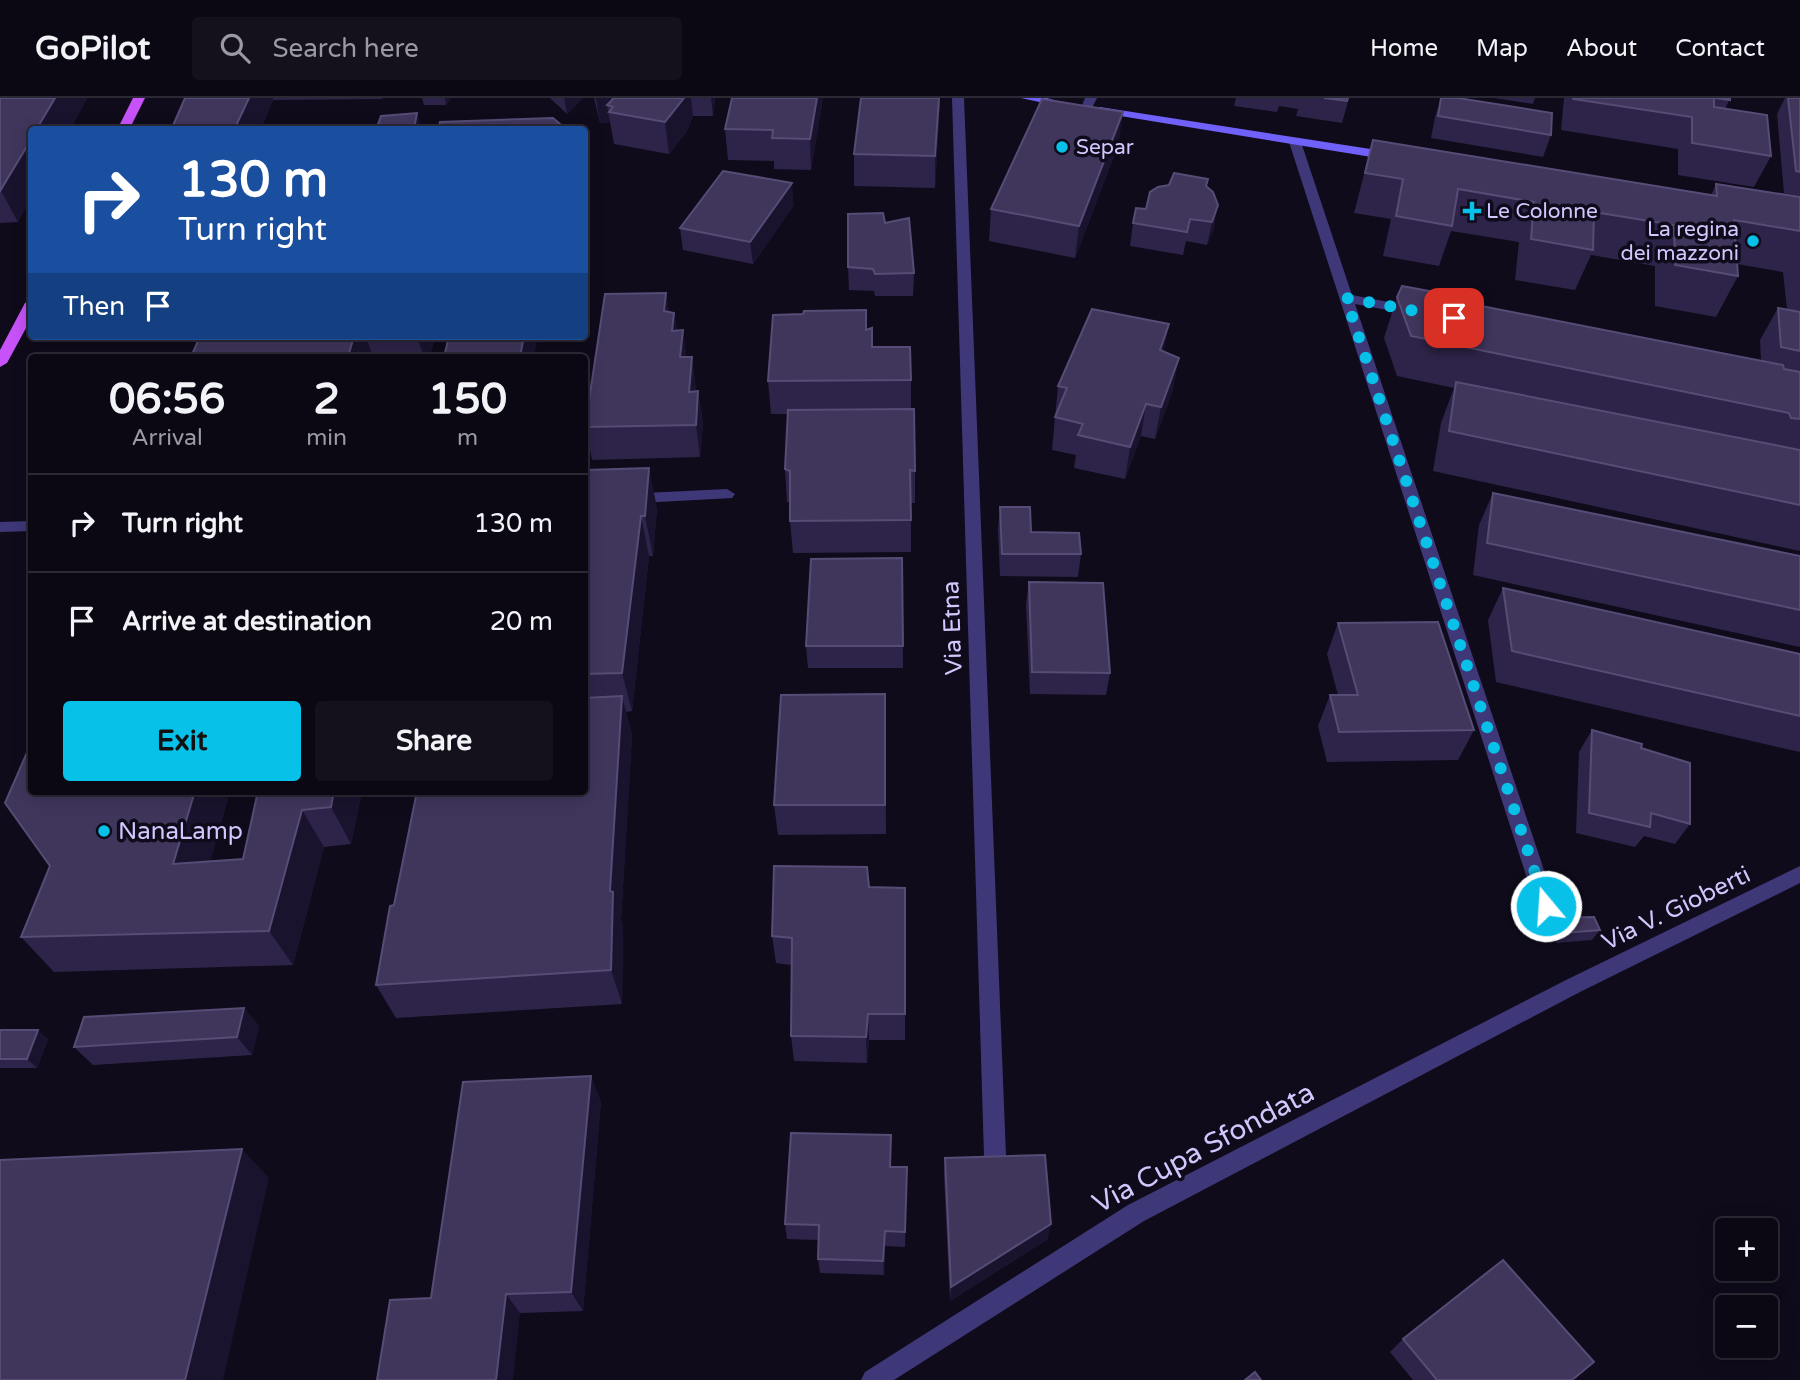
<!DOCTYPE html>
<html lang="en">
<head>
<meta charset="utf-8">
<style>
  :root { --surface:#0b0814; --page:#14111d; --text:#f1f3f6; --muted:#9a9aa0; --line:#2b2934; --accent:#08c1e8 }
  body { margin:0; font-family:"Varela Round",sans-serif; background:var(--page); color:var(--text); height:100vh; display:flex; flex-direction:column; font-size:26px; white-space:nowrap }
  * { box-sizing:border-box; margin:0 }
  p { font-size:23px; color:var(--muted) }
  .icon { flex:none; width:38px; height:38px; fill:none; stroke:currentColor; stroke-width:2; stroke-linecap:round; stroke-linejoin:round }
  .map { position:relative; flex:1; overflow:hidden }
  .details { position:absolute; left:28px; top:256px; width:560px; height:441px; display:flex; flex-direction:column; background:var(--surface); border-radius:7px; box-shadow:0 4px 18px #0003,0 0 0 2px var(--line) }
  .details>* { flex:none }
  .top-card { position:absolute; left:28px; top:28px; width:560px; height:214px; border-radius:7px; box-shadow:0 4px 18px #0003,0 0 0 2px var(--line); background:#1a4fa0; color:#fff; overflow:hidden }
  .fabs { position:absolute; left:1715px; top:1120px; display:grid; gap:14px }
  .fabs a { display:grid; place-items:center; width:63px; height:63px; border-radius:7px; background:var(--surface); box-shadow:0 4px 18px #0003,0 0 0 2px var(--line); font-size:35px }
  .pin { position:absolute; display:grid; place-items:center; width:60px; height:60px; color:#fff; margin:-30px; border-radius:14px; box-shadow:0 4px 10px #0006 }
  .me { position:absolute; width:77px; margin:-38px; rotate:342deg; stroke-linejoin:round; filter:drop-shadow(0 0 5px #0008) }
  .turn { display:flex; align-items:center; gap:24px; height:147px; padding:0 35px; font-size:32px }
  .turn .icon { width:91px; height:91px; stroke-width:2.5 }
  .turn b { display:block; font-size:49px; line-height:60px }
  .then { display:flex; align-items:center; height:66px; padding:0 35px; background:#0003; gap:14px; font-size:26px }
  .eta { display:flex; justify-content:space-evenly; align-items:center; height:119px; text-align:center }
  .eta b { font-size:42px; font-weight:700; line-height:49px }
  .action { display:flex; gap:14px; margin-top:auto; padding:14px 35px }
  .action a { flex:1; height:80px; border-radius:7px; background:var(--accent); color:#111; font-size:28px; font-weight:700; line-height:80px; text-align:center }
  .action a+a { background:var(--page); color:var(--text) }
  ul { padding:0; list-style:none }
  li { display:flex; align-items:center; gap:21px; height:98px; padding:0 35px; border-top:2px solid var(--line) }
  li div { flex:1 }
  li b { display:block; font-size:26px }
  li em { font-style:normal }
  header { display:flex; align-items:center; gap:42px; box-sizing:border-box; height:98px; padding:0 35px; background:var(--surface); border-bottom:2px solid var(--line) }
  header strong { font-size:33px }
  nav { display:flex; gap:38px; margin-inline-start:auto; font-size:24px }
  .search { width:490px; height:63px; background:var(--page); display:flex; align-items:center; gap:18px; box-sizing:border-box; padding:0 24px; border-radius:7px; color:var(--muted); font-size:26px }
  .map>svg:first-child { display:block }
  .lines { fill:none; stroke-linecap:round; stroke-linejoin:round }
  .street { fill:#3f3878; fill-rule:evenodd }
  .secondary { fill:#7061fa; fill-rule:evenodd }
  .primary { fill:#c752f9; fill-rule:evenodd }
  .wall { fill:#2e2449 }
  .shaded-wall { fill:#1a132e }
  .building { fill:#40365c; stroke:#564c75; stroke-width:2 }
  .route { stroke:#08c1e8; stroke-width:12; stroke-dasharray:0 21.6 }
  .poi-dot { fill:#08c1e8; stroke:#0f0b1b; stroke-width:2.5 }
  .labels { text-anchor:middle; stroke-width:7; stroke-linejoin:round; paint-order:stroke }
  .far-poi-label { font-size:21px; fill:#d1c7fd; stroke:#0f0b1b; text-anchor:start }
  .street-label { font-size:24px; fill:#d1c7fd; stroke:#0f0b1b }
  .poi-label { font-size:24px; fill:#d1c7fd; stroke:#0f0b1b; text-anchor:start }
  .near-street-label { font-size:28px; fill:#d1c7fd; stroke:#0f0b1b }
</style>
</head>
<body>
<header>
<strong>GoPilot</strong>
<div class="search"><svg class="icon" aria-label="search" viewBox="0 0 24 24"><circle cx="10" cy="10" r="6"/><path d="M15 15l6 6"/></svg>Search here</div>
<nav><a>Home</a><a>Map</a><a>About</a><a>Contact</a></nav>
</header>
<div class="map">
<svg width="1800" height="1282" viewBox="0 0 1800 1282">
  <rect width="100%" height="100%" fill="#0f0b1b"/>
  <g class="lines">
    <g class="street">
      <polygon points="952,0 964,0 1006,1058 1003,1065 995,1068 987,1065 984,1058"/>
      <polygon points="1085,0 1097,0 1091,12 1081,10"/>
      <polygon points="1291,42 1301,44 1352,197 1415,209 1422,213 1415,217 1355,206 1556,808 1553,814 1546,816 1539,814 1536,808 1289,44"/>
      <polygon points="727,391 735,396 732,400 584,408 584,398"/>
      <polygon points="32,423 32,433 0,434 0,424"/>
      <polygon points="1800,768 1800,785 1580,894 1144,1123 894,1282 861,1282 865,1274 1128,1107 1566,882"/>
    </g>
    <g class="secondary">
      <polygon points="1021,0 1047,0 1068,6 1062,9"/>
      <polygon points="1100,9 1390,54 1396,58 1390,62 1096,14 1094,12"/>
    </g>
    <g class="primary">
      <polygon points="133,0 145,0 129,32 117,32"/>
      <polygon points="32,201 32,219 7,265 0,269 0,252 25,205"/>
    </g>
  </g>
  <g class="wall">
    <polygon points="0,0 87,0 70,32 32,32 18,124 0,125"/>
    <polygon points="185,0 383,0 382,1 273,2 260,32 171,32"/>
    <polygon points="422,0 451,0 446,7 424,7"/>
    <polygon points="550,0 583,0 567,16"/>
    <polygon points="594,0 715,0 713,18 693,18 687,33 669,56 614,46 610,24 600,25"/>
    <polygon points="823,0 811,72 774,71 774,63 728,62 725,31"/>
    <polygon points="940,0 935,90 854,88 854,56"/>
    <polygon points="1236,0 1349,0 1342,25 1296,18 1298,11 1279,8 1277,14 1234,8"/>
    <polygon points="1441,0 1551,37 1543,59 1431,40 1435,19"/>
    <polygon points="1494,0 1535,0 1533,6"/>
    <polygon points="1564,0 1730,0 1725,11 1771,58 1754,89 1678,77 1678,51 1561,32"/>
    <polygon points="1785,0 1800,0 1800,98 1784,95 1777,16"/>
    <polygon points="1373,42 1711,97 1716,86 1800,99 1800,453 1433,373 1441,325 1454,290 1397,278 1384,240 1397,199 1461,204 1761,263 1760,242 1778,210 1787,211 1783,174 1737,166 1738,178 1716,219 1655,208 1655,168 1591,157 1575,192 1515,182 1519,144 1451,133 1439,168 1383,158 1391,121 1354,115"/>
    <polygon points="1119,45 1075,160 989,143 991,111"/>
    <polygon points="584,64 586,75 587,95 584,95"/>
    <polygon points="1207,89 1214,129 1207,147 1186,143 1183,157 1130,148 1133,125 1146,111"/>
    <polygon points="794,107 753,166 683,152 680,130"/>
    <polygon points="885,125 914,175 913,198 875,198 874,193 849,192 848,169"/>
    <polygon points="666,195 669,214 674,215 677,232 683,232 686,259 692,259 696,293 698,293 703,325 700,359 592,362 585,329"/>
    <polygon points="866,232 873,249 911,282 911,311 915,373 915,405 911,405 911,454 793,455 790,423 790,404 787,404 785,371 788,316 771,316 768,283"/>
    <polygon points="200,238 436,238 429,259 191,259"/>
    <polygon points="1164,254 1173,292 1155,341 1141,338 1125,381 1074,370 1076,357 1052,352 1058,288"/>
    <polygon points="584,372 657,410 653,458 649,458 632,613 626,614 632,637 621,822 623,829 622,906 396,920 376,887 394,807 584,693"/>
    <polygon points="1493,395 1800,458 1800,549 1473,477 1479,427"/>
    <polygon points="1000,409 1031,434 1081,456 1078,479 1000,478 998,431"/>
    <polygon points="902,460 903,570 808,570 806,548"/>
    <polygon points="1029,484 1110,575 1106,597 1030,596 1026,506"/>
    <polygon points="1503,490 1800,556 1800,654 1496,584 1488,522"/>
    <polygon points="1338,525 1474,632 1458,662 1327,664 1318,628 1330,597 1338,597 1327,556"/>
    <polygon points="885,596 886,736 778,737 774,707"/>
    <polygon points="1592,632 1641,650 1690,726 1675,746 1644,738 1635,749 1576,735 1579,654"/>
    <polygon points="32,693 230,693 210,763 243,761 258,693 362,693 351,746 324,749 293,867 54,874 21,839 50,768"/>
    <polygon points="869,789 905,790 905,942 869,942 867,965 794,963 791,938 791,867 776,865 772,838"/>
    <polygon points="1558,820 1600,832 1592,842 1556,845 1551,830"/>
    <polygon points="244,910 259,928 252,957 93,967 74,949"/>
    <polygon points="0,932 48,941 37,970 0,970"/>
    <polygon points="601,1003 583,1213 520,1215 431,1200"/>
    <polygon points="945,1060 1048,1141 950,1203 944,1077"/>
    <polygon points="891,1069 907,1069 905,1149 885,1148 884,1177 820,1175 818,1161 819,1142 787,1141 785,1126"/>
    <polygon points="1403,1241 1572,1282 1413,1282 1390,1254"/>
  </g>
  <g class="shaded-wall">
    <polygon points="55,0 87,0 70,32 36,32"/>
    <polygon points="249,0 273,0 273,2 260,32 234,32"/>
    <polygon points="445,0 451,0 446,7"/>
    <polygon points="564,0 583,0 567,16"/>
    <polygon points="596,0 611,0 612,9 607,7 610,24 600,25"/>
    <polygon points="684,0 691,0 693,18 687,33 669,56 665,24"/>
    <polygon points="711,0 715,0 713,18"/>
    <polygon points="817,0 823,0 811,72 810,41"/>
    <polygon points="939,0 940,0 935,90 935,58"/>
    <polygon points="1123,14 1119,45 1075,160 1079,128"/>
    <polygon points="417,15 420,26 419,32 414,32"/>
    <polygon points="32,40 32,100 18,124 1,93"/>
    <polygon points="584,64 586,75 587,95 584,79"/>
    <polygon points="792,85 794,107 753,166 750,144"/>
    <polygon points="1218,107 1214,129 1207,147 1212,124"/>
    <polygon points="666,195 671,227 664,213"/>
    <polygon points="674,215 679,247 672,233"/>
    <polygon points="1169,226 1163,259 1160,252"/>
    <polygon points="683,232 687,264 680,259"/>
    <polygon points="354,238 366,238 373,259 348,259"/>
    <polygon points="417,238 436,238 429,259 424,259"/>
    <polygon points="524,238 538,238 534,259 520,259"/>
    <polygon points="692,259 696,291 694,326 689,294"/>
    <polygon points="1179,260 1173,292 1155,341 1161,309"/>
    <polygon points="698,293 703,325 700,359 696,327"/>
    <polygon points="1146,306 1141,338 1125,381 1130,349"/>
    <polygon points="649,370 657,410 653,458 645,418"/>
    <polygon points="641,418 649,458 632,613 622,575"/>
    <polygon points="622,598 632,637 621,822 623,829 622,906 611,872 610,793"/>
    <polygon points="195,693 230,693 199,802 173,766"/>
    <polygon points="334,693 362,693 351,746 331,709"/>
    <polygon points="302,712 324,749 293,867 269,833"/>
    <polygon points="244,910 259,928 252,957 237,939"/>
    <polygon points="868,916 869,942 867,965 866,939"/>
    <polygon points="38,932 48,941 37,970 27,961"/>
    <polygon points="591,978 601,1003 583,1213 571,1194"/>
    <polygon points="242,1051 269,1080 223,1282 185,1282"/>
    <polygon points="1051,1126 1048,1141 950,1203 951,1189"/>
    <polygon points="885,1133 885,1148 884,1177 883,1163"/>
    <polygon points="506,1196 520,1215 513,1282 496,1282"/>
  </g>
  <g class="building">
    <polygon points="0,0 55,0 36,32 32,32 32,40 0,93"/>
    <polygon points="185,0 249,0 234,32 171,32"/>
    <polygon points="614,0 684,0 665,24 609,14 613,9 607,7"/>
    <polygon points="732,0 817,0 810,41 772,40 773,32 725,31"/>
    <polygon points="861,0 939,0 935,58 854,56"/>
    <polygon points="1324,0 1348,0 1347,3"/>
    <polygon points="1441,0 1458,0 1552,15 1551,37 1438,18"/>
    <polygon points="1573,0 1714,0 1714,9 1767,17 1771,58 1692,45 1692,19 1573,1"/>
    <polygon points="1715,0 1730,0 1730,2"/>
    <polygon points="1788,0 1800,0 1800,74 1796,73"/>
    <polygon points="1042,1 1123,14 1079,128 991,111"/>
    <polygon points="417,15 414,31 376,32 381,18"/>
    <polygon points="553,20 567,32 438,32 440,24"/>
    <polygon points="1373,42 1717,98 1716,86 1800,99 1800,133 1734,122 1738,178 1675,167 1674,127 1594,114 1593,152 1531,141 1534,104 1458,91 1452,128 1396,118 1403,81 1365,75"/>
    <polygon points="723,73 792,85 750,144 680,130"/>
    <polygon points="1174,75 1208,81 1206,88 1213,94 1218,107 1212,124 1190,121 1187,134 1133,125 1136,110 1146,111 1150,94 1158,89 1169,87"/>
    <polygon points="883,115 885,125 909,120 914,175 875,176 873,171 848,169 848,116"/>
    <polygon points="1402,188 1462,199 1461,204 1783,267 1784,271 1800,274 1800,321 1791,320 1789,315 1411,238 1397,199"/>
    <polygon points="666,195 664,213 674,215 672,233 683,232 680,259 692,259 689,294 698,293 696,327 585,329 605,196"/>
    <polygon points="1778,210 1800,214 1800,253 1781,249"/>
    <polygon points="1092,211 1169,226 1160,252 1179,260 1161,309 1146,306 1130,349 1078,337 1083,326 1055,319 1067,290 1058,288"/>
    <polygon points="866,212 866,232 872,230 872,249 910,249 911,282 768,283 773,217 803,216 804,213"/>
    <polygon points="200,238 354,238 348,259 191,259"/>
    <polygon points="449,238 524,238 520,259 444,259"/>
    <polygon points="1456,284 1800,352 1800,407 1449,333"/>
    <polygon points="914,311 915,373 910,372 911,422 790,423 790,373 785,371 788,312"/>
    <polygon points="649,370 645,418 641,418 622,575 584,576 584,372"/>
    <polygon points="1493,395 1800,458 1800,512 1487,445"/>
    <polygon points="1000,409 1030,409 1031,434 1079,435 1081,456 1002,456"/>
    <polygon points="902,460 903,548 806,548 811,461"/>
    <polygon points="1029,484 1103,485 1110,575 1032,574"/>
    <polygon points="1503,490 1800,556 1800,618 1512,553"/>
    <polygon points="1438,524 1474,632 1339,634 1330,597 1358,597 1338,525"/>
    <polygon points="885,596 885,707 774,707 781,597"/>
    <polygon points="622,598 610,793 613,794 611,872 376,887 390,808 394,807 417,693 584,693 584,600"/>
    <polygon points="1592,632 1642,646 1641,650 1690,665 1690,726 1651,715 1650,729 1589,715"/>
    <polygon points="32,643 32,693 195,693 173,766 243,761 258,693 334,693 331,709 302,712 269,833 21,839 50,768 5,705"/>
    <polygon points="774,768 867,769 869,789 905,790 905,916 868,916 866,939 791,938 792,840 772,838"/>
    <polygon points="1594,819 1600,832 1563,835 1558,820"/>
    <polygon points="244,910 237,939 74,949 84,919"/>
    <polygon points="0,932 38,932 27,961 0,961"/>
    <polygon points="591,978 571,1194 506,1196 496,1282 377,1282 390,1202 431,1200 463,984"/>
    <polygon points="791,1035 891,1037 890,1069 907,1069 905,1134 885,1133 883,1163 818,1161 819,1127 785,1126"/>
    <polygon points="242,1051 185,1282 0,1282 0,1062"/>
    <polygon points="1045,1057 1051,1126 951,1189 945,1060"/>
    <polygon points="1503,1162 1594,1264 1572,1282 1437,1282 1403,1241"/>
    <polygon points="1255,1274 1261,1282 1245,1282"/>
  </g>
  <g class="lines">
    <polyline class="route" points="1454,220 1346,200 1546,808"/>
  </g>
  <g class="poi-dot">
    <circle cx="1062" cy="49" r="7"/>
    <path d="M1468.5 102.5h7v7h7v7h-7v7h-7v-7h-7v-7h7z"/>
    <circle cx="1753" cy="143" r="7"/>
    <circle cx="104" cy="733" r="7"/>
  </g>
  <g class="labels">
    <g class="far-poi-label">
      <text x="1076" y="56">Separ</text>
      <text x="1486" y="120">Le Colonne</text>
      <text x="1739" y="138" text-anchor="end">La regina<tspan x="1739" dy="24">dei mazzoni</tspan></text>
    </g>
    <g class="street-label">
      <text transform="translate(952 530) rotate(-92)" y="8">Via Etna</text>
      <text transform="translate(1676 810) rotate(-26)" y="8">Via V. Gioberti</text>
    </g>
    <g class="poi-label">
      <text x="118" y="741">NanaLamp</text>
    </g>
    <g class="near-street-label">
      <text transform="translate(1203 1049) rotate(-28)" y="10">Via Cupa Sfondata</text>
    </g>
  </g>
</svg>
<div class="fabs">
<a>+</a>
<a>−</a>
</div>
<div class="pin" style="left:1454px;top:220px;background:#d93025"><svg class="icon" aria-label="arrive" viewBox="0 0 24 24"><path d="M6 21V4h12l-3 4 3 4H6"/></svg></div>
<svg class="me" style="left:1546px;top:808px" viewBox="-20 -20 40 40"><circle r="17" fill="#08c1e8" stroke="#fff" stroke-width="3"/><path d="M0-11L8 9 0 5-8 9z" fill="#fff"/></svg>
<div class="top-card">
<div class="turn"><svg class="icon" aria-label="right" viewBox="0 0 24 24"><path d="M7 20v-9h11M14 6l5 5-5 5"/></svg><div><b>130 m</b>Turn right</div></div>
<div class="then">Then<svg class="icon" aria-label="arrive" viewBox="0 0 24 24"><path d="M6 21V4h12l-3 4 3 4H6"/></svg></div>
</div>
<section class="details">
<div class="eta">
<div><b>06:56</b><p>Arrival</p></div>
<div><b>2</b><p>min</p></div>
<div><b>150</b><p>m</p></div>
</div>
<ul>
<li><svg class="icon" aria-label="right" viewBox="0 0 24 24"><path d="M7 20v-9h11M14 6l5 5-5 5"/></svg><div><b>Turn right</b></div><em>130 m</em></li>
<li><svg class="icon" aria-label="arrive" viewBox="0 0 24 24"><path d="M6 21V4h12l-3 4 3 4H6"/></svg><div><b>Arrive at destination</b></div><em>20 m</em></li>
</ul>
<div class="action"><a>Exit</a><a>Share</a></div>
</section>
</div>
</body>
</html>
